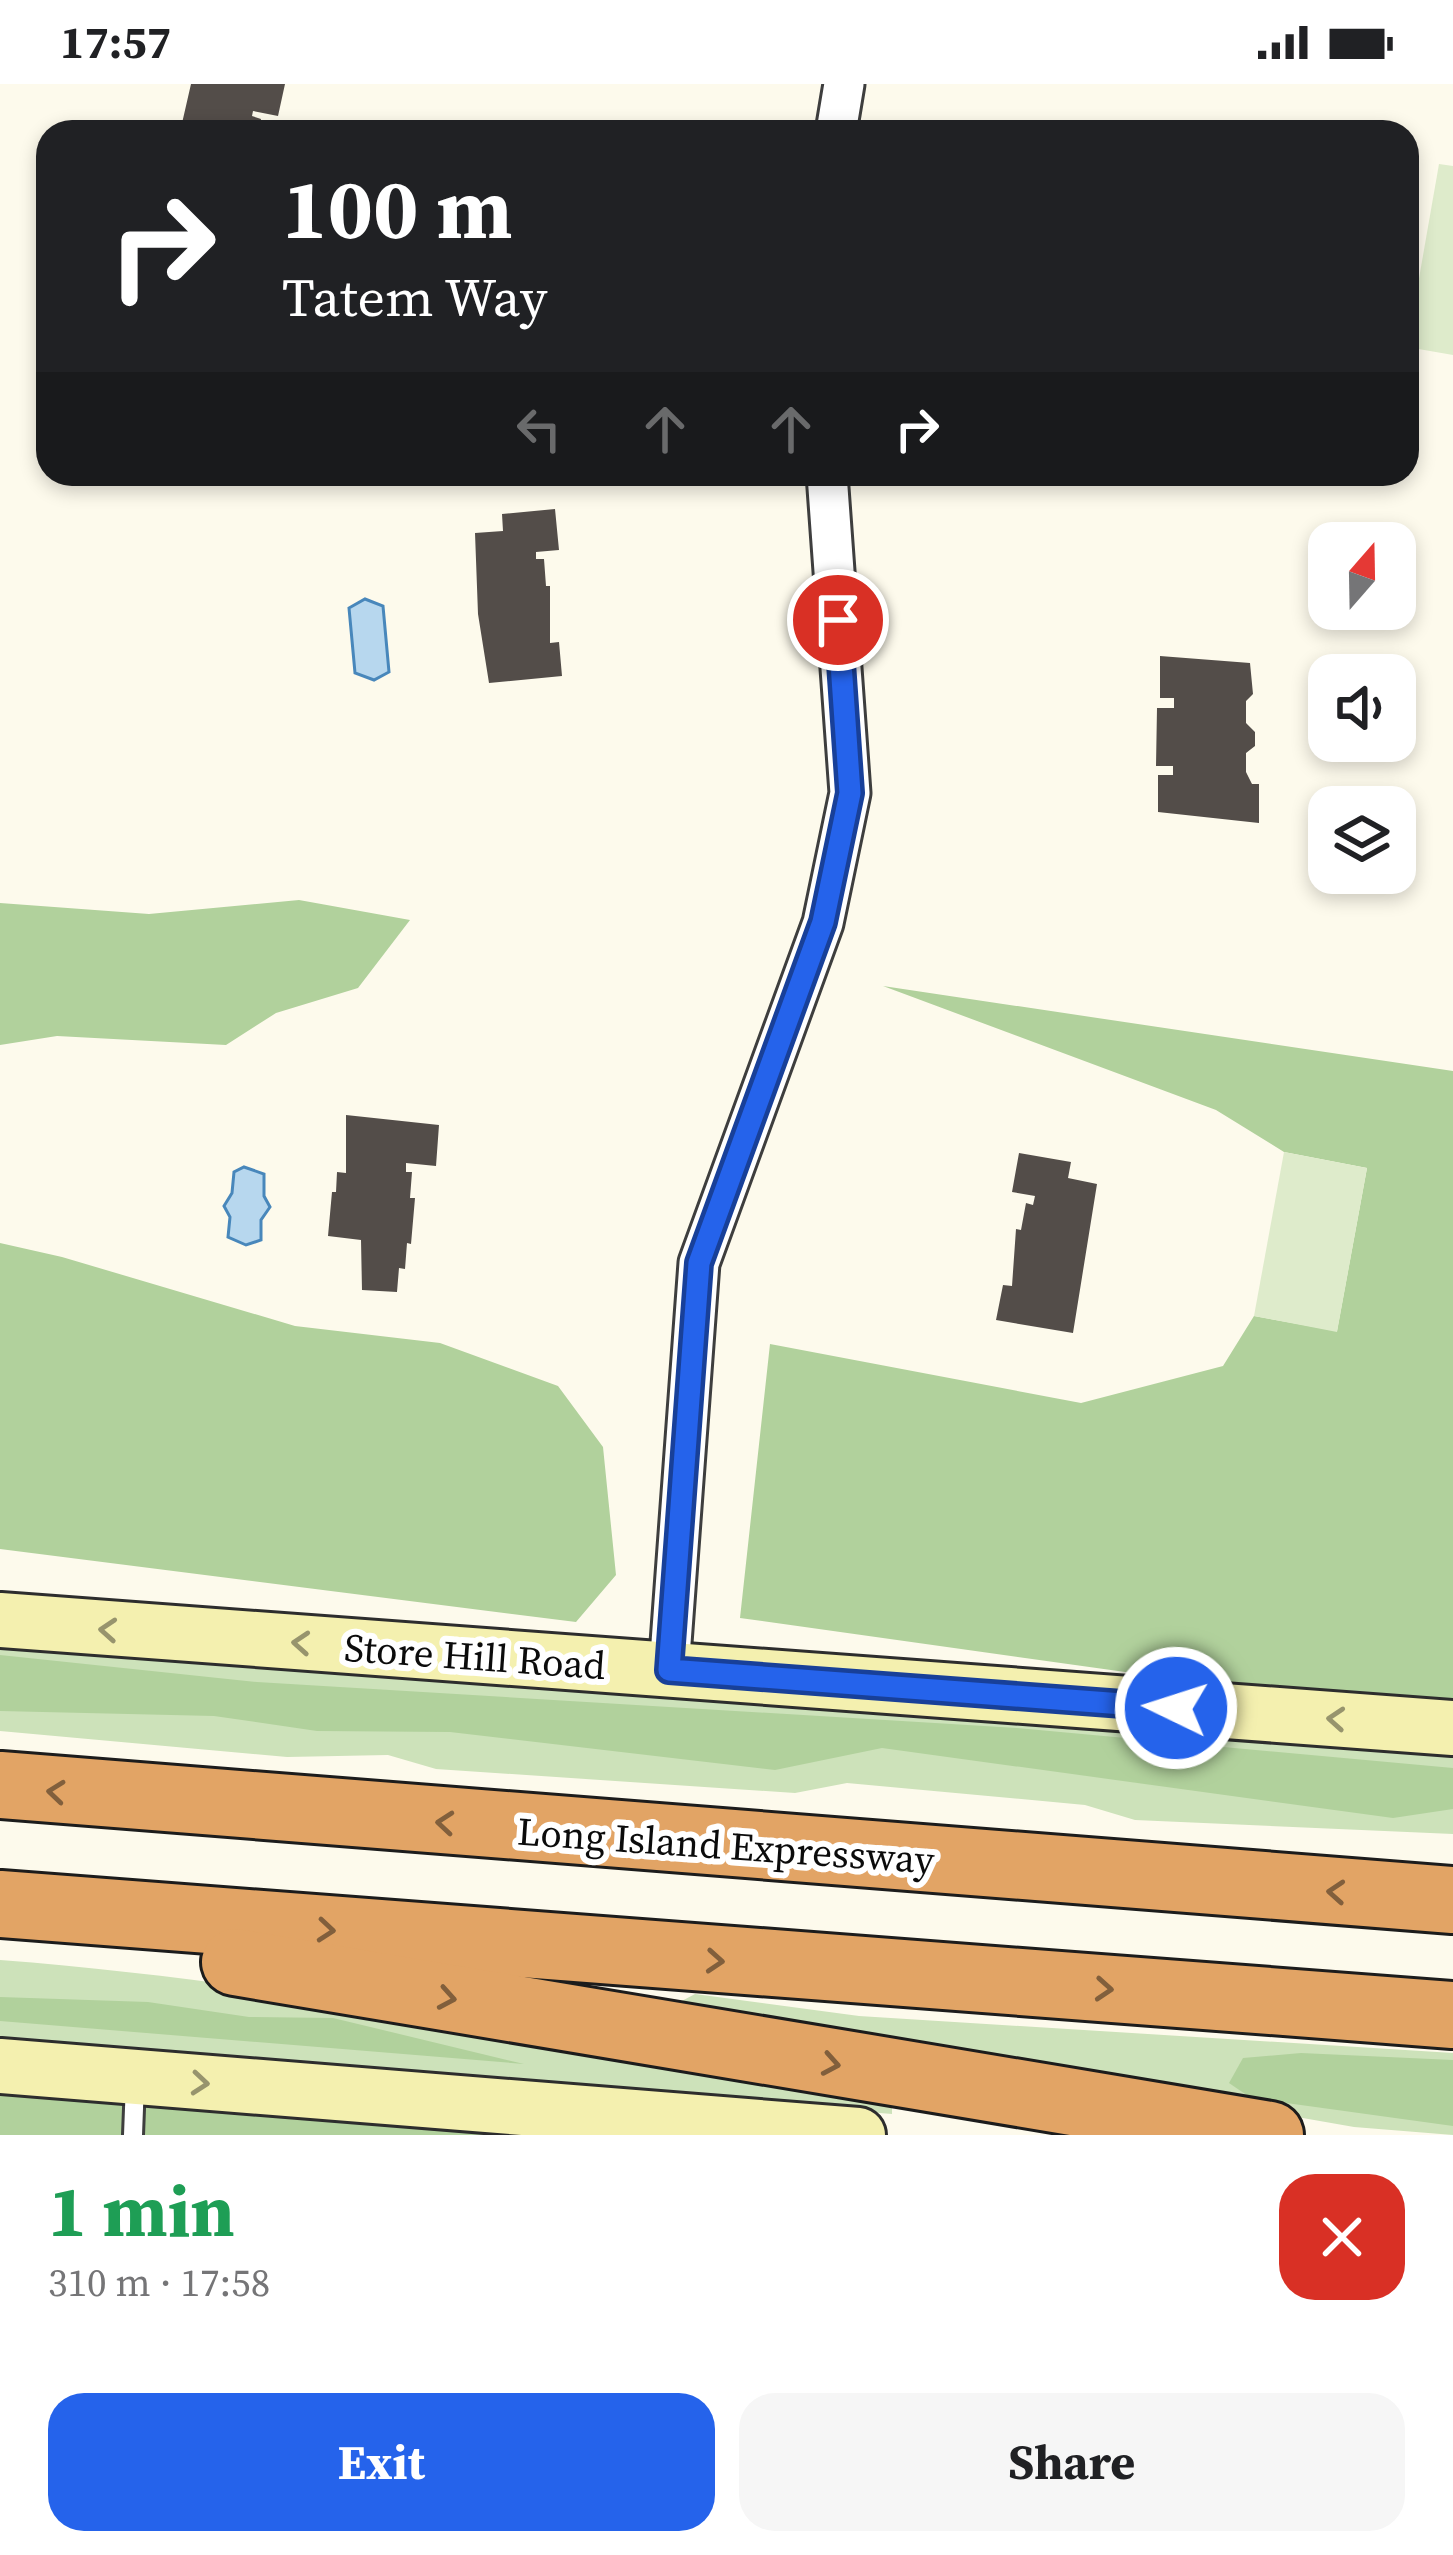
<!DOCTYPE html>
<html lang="en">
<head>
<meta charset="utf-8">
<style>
  :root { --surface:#fff; --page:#f6f6f6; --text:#202124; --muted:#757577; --accent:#2563eb }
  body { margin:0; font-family:"Source Serif 4",serif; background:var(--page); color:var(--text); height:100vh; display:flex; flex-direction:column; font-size:45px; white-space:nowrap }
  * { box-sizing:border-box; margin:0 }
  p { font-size:39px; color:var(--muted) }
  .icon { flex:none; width:66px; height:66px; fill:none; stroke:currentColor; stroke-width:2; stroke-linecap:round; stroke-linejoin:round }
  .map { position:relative; height:2051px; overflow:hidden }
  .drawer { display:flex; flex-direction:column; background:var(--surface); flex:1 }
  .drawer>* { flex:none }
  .top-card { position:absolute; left:36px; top:36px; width:1383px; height:366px; border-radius:36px; box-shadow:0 6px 18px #0003; background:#202124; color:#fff; overflow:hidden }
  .needle { width:78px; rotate:20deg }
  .buttons { position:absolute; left:1308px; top:438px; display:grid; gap:24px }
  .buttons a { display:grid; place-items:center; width:108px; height:108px; border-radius:24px; background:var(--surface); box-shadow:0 6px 18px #0003; font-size:60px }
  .pin { position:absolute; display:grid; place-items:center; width:102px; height:102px; color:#fff; margin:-51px; border:6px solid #fff; border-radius:50%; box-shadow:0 3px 12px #0007 }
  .me { position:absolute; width:132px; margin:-66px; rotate:274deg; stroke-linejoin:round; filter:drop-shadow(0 0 9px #0008) }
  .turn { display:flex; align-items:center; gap:42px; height:252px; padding:0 48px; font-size:54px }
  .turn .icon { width:156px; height:156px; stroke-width:2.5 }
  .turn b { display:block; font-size:84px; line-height:102px }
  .lanes { display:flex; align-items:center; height:114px; padding:0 48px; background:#0003; justify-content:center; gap:60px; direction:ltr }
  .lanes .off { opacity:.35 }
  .round { display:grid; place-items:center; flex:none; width:126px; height:126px; border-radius:36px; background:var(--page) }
  .summary { display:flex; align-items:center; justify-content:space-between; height:204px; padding:0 48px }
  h1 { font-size:72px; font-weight:700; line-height:90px; color:#1e9e55 }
  .cta { display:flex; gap:24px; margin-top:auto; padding:24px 48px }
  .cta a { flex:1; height:138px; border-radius:36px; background:var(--accent); color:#fff; font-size:48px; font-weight:700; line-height:138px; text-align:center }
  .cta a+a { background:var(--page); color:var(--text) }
  .status { display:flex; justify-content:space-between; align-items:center; height:84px; padding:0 60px; background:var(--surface); direction:ltr }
  .status svg { height:33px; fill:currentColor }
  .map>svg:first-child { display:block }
  .green { fill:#cde2ba }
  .forest { fill:#b1d19c }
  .pitch { fill:#deebcb }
  .water { fill:#b7d7ee; stroke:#4887bb; stroke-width:3 }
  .building { fill:#534d49 }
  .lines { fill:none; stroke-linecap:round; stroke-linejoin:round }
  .service-casing { stroke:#3e3e3e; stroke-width:24 }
  .minor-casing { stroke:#3e3e3e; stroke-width:45 }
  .secondary-casing { stroke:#2d2d2d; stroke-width:60 }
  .motorway-casing { stroke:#1c1c1c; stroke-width:72 }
  .service { stroke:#fff; stroke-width:18 }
  .minor { stroke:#fff; stroke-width:39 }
  .secondary { stroke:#f4f0af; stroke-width:54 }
  .motorway { stroke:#e2a465; stroke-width:66 }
  .oneway { stroke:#97946d }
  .oneway2 { stroke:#815f3c }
  .route-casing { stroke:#184099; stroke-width:30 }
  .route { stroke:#2563eb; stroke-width:21 }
  .labels { text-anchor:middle; stroke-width:12; stroke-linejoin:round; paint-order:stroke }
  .street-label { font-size:39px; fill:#0b0b0b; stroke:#fff }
</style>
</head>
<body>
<div class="status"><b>17:57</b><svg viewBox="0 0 49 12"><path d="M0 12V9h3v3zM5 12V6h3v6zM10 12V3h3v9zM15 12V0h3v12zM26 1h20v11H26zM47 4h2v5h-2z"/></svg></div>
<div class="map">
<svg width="1453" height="2051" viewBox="0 0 1453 2051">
  <rect width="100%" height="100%" fill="#fdfaec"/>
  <g class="green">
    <polygon points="0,1563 1453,1661 1453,1750 1135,1736 1085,1721 847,1699 795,1709 436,1685 388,1671 287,1673 0,1647"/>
    <path d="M0,1876C300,1899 596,1962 892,2014V2030L0,1956Z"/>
    <polygon points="695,1910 859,1932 1453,1969 1453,2051 1354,2043 690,1926 680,1918"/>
  </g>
  <g class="forest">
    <polygon points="299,816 410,836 358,904 276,929 226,961 57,952 0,961 0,819 149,830"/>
    <polygon points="883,902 1453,987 1453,1634 740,1534 770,1260 1081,1319 1223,1282 1254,1232 1337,1247 1367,1084 1284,1068 1216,1026"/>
    <polygon points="0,1159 62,1173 295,1242 440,1259 558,1302 603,1363 616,1491 576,1538 0,1465"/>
    <polygon points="0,1571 257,1598 1017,1644 1453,1684 1453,1725 1393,1734 882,1664 775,1686 450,1648 317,1647 214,1632 0,1627"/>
    <polygon points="0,1913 148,1918 249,1933 333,1934 524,1980 0,1937"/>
    <polygon points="1301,1969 1453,1976 1453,2042 1251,2014 1229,1999 1243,1974"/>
    <polygon points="0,1982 858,2051 0,2051"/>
  </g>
  <g class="pitch">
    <polygon points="1439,80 1453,82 1453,271 1407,263"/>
    <polygon points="1284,1068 1367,1084 1337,1248 1254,1232"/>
  </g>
  <g class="water">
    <polygon points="365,515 383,522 389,588 374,596 355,589 349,524"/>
    <polygon points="244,1083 264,1090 264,1112 270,1123 261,1136 261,1156 246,1161 228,1153 230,1133 224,1122 232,1109 234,1088"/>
  </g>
  <g class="building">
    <polygon points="191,0 285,0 278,32 253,27 252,32 261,35 258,48 180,48"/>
    <polygon points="555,425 559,466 536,468 536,475 544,475 546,502 550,502 550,559 559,558 562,592 489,599 478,530 475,449 503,447 502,430"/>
    <polygon points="1160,572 1250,579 1253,610 1246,617 1246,639 1255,648 1255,662 1246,669 1246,688 1252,700 1259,700 1259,739 1158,728 1158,691 1173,691 1173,682 1156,682 1157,624 1174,624 1174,614 1160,614"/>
    <polygon points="346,1031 439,1041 436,1082 406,1079 406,1088 412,1088 410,1114 415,1114 411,1160 407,1159 405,1185 399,1184 397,1208 362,1206 361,1156 328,1152 332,1108 336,1108 337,1088 346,1089"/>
    <polygon points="1019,1069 1071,1078 1068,1094 1097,1100 1073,1249 996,1236 1003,1201 1012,1202 1016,1145 1021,1146 1026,1119 1033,1121 1035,1112 1012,1108"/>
  </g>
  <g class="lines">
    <defs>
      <polyline id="service" points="133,2051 135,1998"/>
      <g id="minor">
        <polyline points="836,48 844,0"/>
        <polyline points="669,1586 699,1179 823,839 850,709 827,390"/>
      </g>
      <g id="secondary">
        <polyline points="0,1536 1453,1644"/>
        <polyline points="0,1982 858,2051"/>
      </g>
      <g id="motorway">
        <polyline points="0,1701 1453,1816"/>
        <polyline points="0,1820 1453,1931"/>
        <polyline points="235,1878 1270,2051"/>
      </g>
    </defs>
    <use href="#service" class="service-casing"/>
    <use href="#minor" class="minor-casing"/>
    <use href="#secondary" class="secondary-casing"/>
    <use href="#motorway" class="motorway-casing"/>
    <use href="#service" class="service"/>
    <use href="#minor" class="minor"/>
    <use href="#secondary" class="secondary"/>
    <use href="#motorway" class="motorway"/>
  </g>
  <defs><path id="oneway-chevron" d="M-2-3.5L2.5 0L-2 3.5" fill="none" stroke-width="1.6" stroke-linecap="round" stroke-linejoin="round" transform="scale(3)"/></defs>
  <g class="oneway">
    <use href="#oneway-chevron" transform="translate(108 1546) rotate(-176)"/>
    <use href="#oneway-chevron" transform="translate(301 1559) rotate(-176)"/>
    <use href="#oneway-chevron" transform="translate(1336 1635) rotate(-176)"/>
    <use href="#oneway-chevron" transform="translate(200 1999) rotate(5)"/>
  </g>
  <g class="oneway2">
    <use href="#oneway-chevron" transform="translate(56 1708) rotate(-174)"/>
    <use href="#oneway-chevron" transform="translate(445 1739) rotate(-175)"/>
    <use href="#oneway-chevron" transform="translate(1336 1808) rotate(-176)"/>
    <use href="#oneway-chevron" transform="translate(326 1846) rotate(5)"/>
    <use href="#oneway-chevron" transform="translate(715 1877) rotate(4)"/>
    <use href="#oneway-chevron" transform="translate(1104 1905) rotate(4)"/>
    <use href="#oneway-chevron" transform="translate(447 1914) rotate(10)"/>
    <use href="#oneway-chevron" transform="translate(831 1980) rotate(10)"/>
  </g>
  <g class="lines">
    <defs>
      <polyline id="route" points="838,536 850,709 823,838 699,1179 669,1586 1176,1624"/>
    </defs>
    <use href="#route" class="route-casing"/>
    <use href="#route" class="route"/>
  </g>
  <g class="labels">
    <g class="street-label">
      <text transform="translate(475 1572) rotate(4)" y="14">Store Hill Road</text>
      <text transform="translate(726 1761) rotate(4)" y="14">Long Island Expressway</text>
    </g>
  </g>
</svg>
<div class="buttons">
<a><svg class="needle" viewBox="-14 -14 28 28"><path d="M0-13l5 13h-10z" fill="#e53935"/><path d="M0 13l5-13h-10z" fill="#757577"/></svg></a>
<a><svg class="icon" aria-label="sound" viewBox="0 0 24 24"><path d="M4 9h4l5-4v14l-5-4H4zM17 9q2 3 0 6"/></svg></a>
<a><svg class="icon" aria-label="layers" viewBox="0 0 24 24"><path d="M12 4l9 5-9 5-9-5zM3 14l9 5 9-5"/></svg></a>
</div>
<div class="pin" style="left:838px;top:536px;background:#d93025"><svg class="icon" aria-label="arrive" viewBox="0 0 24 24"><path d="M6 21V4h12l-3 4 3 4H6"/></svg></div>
<svg class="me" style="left:1176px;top:1624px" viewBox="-20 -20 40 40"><circle r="17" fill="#2563eb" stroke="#fff" stroke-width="3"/><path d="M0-11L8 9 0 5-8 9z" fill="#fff"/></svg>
<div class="top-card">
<div class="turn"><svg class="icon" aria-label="right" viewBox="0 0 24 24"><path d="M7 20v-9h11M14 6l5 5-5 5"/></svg><div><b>100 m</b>Tatem Way</div></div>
<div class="lanes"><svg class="icon off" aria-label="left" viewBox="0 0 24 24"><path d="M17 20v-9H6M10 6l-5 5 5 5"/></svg><svg class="icon off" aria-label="ahead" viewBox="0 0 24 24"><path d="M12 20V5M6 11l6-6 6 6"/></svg><svg class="icon off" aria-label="ahead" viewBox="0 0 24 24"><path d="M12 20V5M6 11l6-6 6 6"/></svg><svg class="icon" aria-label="right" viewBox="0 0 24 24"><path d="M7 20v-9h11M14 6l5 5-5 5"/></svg></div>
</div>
</div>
<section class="drawer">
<div class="summary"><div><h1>1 min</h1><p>310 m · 17:58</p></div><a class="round" style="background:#d93025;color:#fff"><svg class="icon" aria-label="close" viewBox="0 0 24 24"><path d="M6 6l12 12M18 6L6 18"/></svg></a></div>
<div class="cta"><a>Exit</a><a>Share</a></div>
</section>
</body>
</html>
